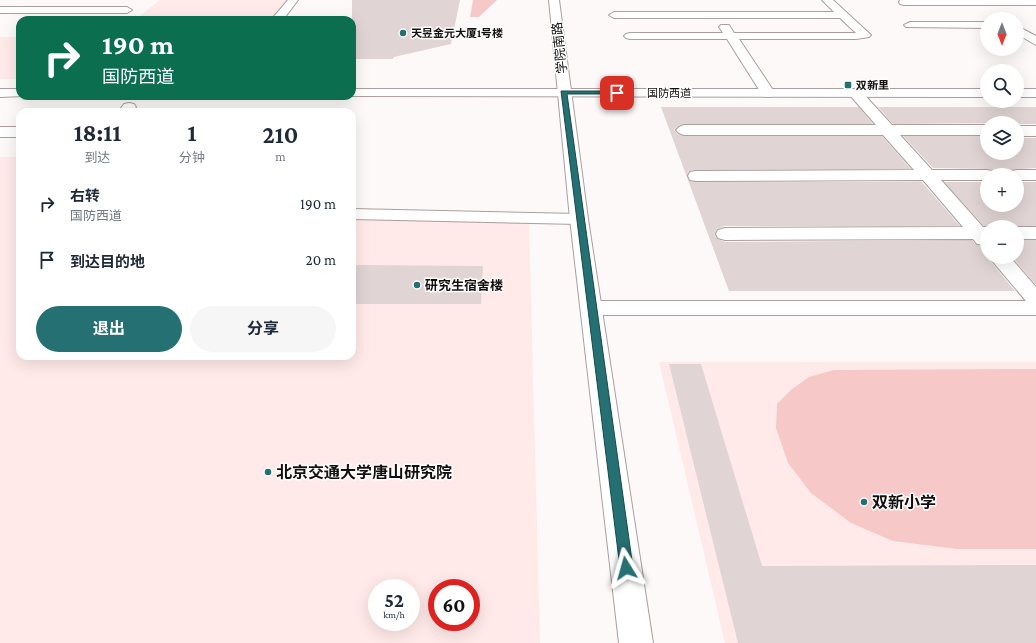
<!DOCTYPE html>
<html lang="zh">
<head>
<meta charset="utf-8">
<style>
  :root { --surface:#fff; --page:#f6f6f7; --text:#1f2937; --muted:#747a83; --accent:#257072 }
  body { margin:0; font-family:"Crimson Pro","Noto Sans SC",serif; background:var(--page); color:var(--text); height:100vh; display:flex; flex-direction:column; font-size:15px; white-space:nowrap }
  * { box-sizing:border-box; margin:0 }
  p { font-size:13px; color:var(--muted) }
  .icon { flex:none; width:22px; height:22px; fill:none; stroke:currentColor; stroke-width:2; stroke-linecap:round; stroke-linejoin:round }
  .map { position:relative; flex:1; overflow:hidden }
  .sheet { position:absolute; left:16px; top:108px; width:340px; height:252px; display:flex; flex-direction:column; background:var(--surface); border-radius:12px; box-shadow:0 4px 16px #0002 }
  .sheet>* { flex:none }
  .top-card { position:absolute; left:16px; top:16px; width:340px; height:84px; border-radius:12px; box-shadow:0 4px 16px #0002; background:#0b6e4f; color:#fff; overflow:hidden }
  .needle { width:26px; rotate:180deg }
  .buttons { position:absolute; left:980px; top:12px; display:grid; gap:8px }
  .buttons a { display:grid; place-items:center; width:44px; height:44px; border-radius:50%; background:var(--surface); box-shadow:0 4px 16px #0002; font-size:20px }
  .speed { position:absolute; left:368px; top:579px; display:flex; gap:8px; font-size:20px; font-weight:700; text-align:center }
  .speed>* { display:grid; place-content:center; width:52px; height:52px; border-radius:50%; background:var(--surface); box-shadow:0 4px 16px #0002; line-height:1 }
  .speed small { font-size:10px; font-weight:400 }
  .speed .limit { border:6px solid #d22; background:#fff; color:#111 }
  .pin { position:absolute; display:grid; place-items:center; width:34px; height:34px; color:#fff; margin:-17px; border-radius:8px; box-shadow:0 2px 6px #0006 }
  .me { position:absolute; width:44px; margin:-22px; rotate:352deg; stroke-linejoin:round; filter:drop-shadow(0 0 3px #0008) }
  .turn { display:flex; align-items:center; gap:14px; height:84px; padding:0 20px; font-size:18px }
  .turn .icon { width:52px; height:52px; stroke-width:2.5 }
  .turn b { display:block; font-size:28px; line-height:34px }
  .eta { display:flex; justify-content:space-evenly; align-items:center; height:68px; text-align:center }
  .eta b { font-size:24px; font-weight:700; line-height:28px }
  .primary-button { display:flex; gap:8px; margin-top:auto; padding:8px 20px }
  .primary-button a { flex:1; height:46px; border-radius:24px; background:var(--accent); color:#fff; font-size:16px; font-weight:700; line-height:46px; text-align:center }
  .primary-button a+a { background:var(--page); color:var(--text) }
  ul { padding:0; list-style:none }
  li { display:flex; align-items:center; gap:12px; height:56px; padding:0 20px }
  li div { flex:1 }
  li b { display:block; font-size:15px }
  li em { font-style:normal }
  .map>svg:first-child { display:block }
  .built { fill:#ffeae9; fill-rule:evenodd }
  .green { fill:#f7c8c8 }
  .building { fill:#e0d4d4 }
  .lines { fill:none; stroke-linecap:round; stroke-linejoin:round }
  .street-casing { stroke:#aa9e9e; stroke-width:2 }
  .secondary-casing { stroke:#aa9e9e; stroke-width:2 }
  .primary-casing { stroke:#aa9e9e; stroke-width:2 }
  .street { fill:#fff; fill-rule:evenodd }
  .secondary { fill:#fff; fill-rule:evenodd }
  .primary { fill:#fff; fill-rule:evenodd }
  .route { fill:#257072; stroke:#18494a }
  .poi-dot { fill:#257072; stroke:#fff; stroke-width:1.5 }
  .labels { text-anchor:middle; stroke-width:3; stroke-linejoin:round; paint-order:stroke }
  .far-poi-label { font-size:11px; font-weight:bold; fill:#130f0f; stroke:#fff; text-anchor:start }
  .far-street-label { font-size:11px; fill:#130f0f; stroke:#fff }
  .street-label { font-size:13px; fill:#130f0f; stroke:#fff }
  .poi-label { font-size:13px; font-weight:bold; fill:#130f0f; stroke:#fff; text-anchor:start }
  .near-poi-label { font-size:16px; font-weight:bold; fill:#130f0f; stroke:#fff; text-anchor:start }
</style>
</head>
<body>
<div class="map">
<svg width="1036" height="643" viewBox="0 0 1036 643">
  <rect width="100%" height="100%" fill="#fef9f9"/>
  <g class="built">
    <polygon points="160,0 294,0 278,20 135,20"/>
    <rect x="0" y="37" width="20" height="42"/>
    <path d="M0,157H20V356H352V218L529,221L540,643H0ZM377,588H411V622H377ZM437,588H471V622H437Z"/>
    <polygon points="659,362 1036,362 1036,643 725,643"/>
  </g>
  <g class="green">
    <polygon points="473,0 497,0 479,17 470,17"/>
    <polygon points="1036,369 1036,549 957,549 893,541 851,523 811,493 788,463 776,428 777,404 792,389 809,377 834,370"/>
  </g>
  <g class="building">
    <polygon points="352,0 460,0 451,44 394,57 393,59 352,59"/>
    <polygon points="661,107 859,107 873,124 684,124 678,126 674,130 678,134 684,136 882,136 911,169 696,170 689,171 687,177 690,181 696,182 922,182 960,226 725,226 717,229 715,235 718,239 725,242 972,240 977,245 987,246 987,257 1015,291 729,291"/>
    <polygon points="878,107 1036,107 1036,124 1017,124 1017,123 893,124"/>
    <polygon points="903,136 987,136 987,153 1017,153 1017,138 1036,138 1036,168 1011,170 1008,175 996,175 993,170 987,169 933,168"/>
    <polygon points="944,182 987,182 987,205 1017,205 1017,182 1036,182 1036,226 1017,226 1016,227 988,227 984,226"/>
    <polygon points="1017,240 1036,240 1036,285 1012,257 1017,257"/>
    <polygon points="352,265 483,266 481,304 352,304"/>
    <polygon points="669,364 701,364 762,566 1036,565 1036,643 738,643"/>
  </g>
  <g class="lines">
    <defs>
      <g id="street">
        <polygon points="288,0 298,0 283,20 271,20"/>
        <polygon points="822,0 833,0 871,35 869,37 856,39 739,39 775,93 773,96 768,97 763,96 727,39 630,39 626,38 624,36 626,34 630,33 723,33 719,27 721,25 729,25 734,33 856,33 840,18 614,18 609,15 614,12 834,12"/>
        <polygon points="900,0 1036,0 1036,5 904,5 900,4 899,2"/>
        <polygon points="0,7 127,7 132,10 127,13 0,13"/>
        <polygon points="910,22 987,22 987,28 906,27 904,25"/>
        <polygon points="1017,26 1036,36 1036,45 1017,34"/>
        <polygon points="855,89 860,90 892,125 987,125 987,135 900,135 932,170 987,170 993,171 995,175 987,175 987,180 941,180 983,227 987,227 987,245 977,244 973,239 725,240 718,238 716,234 718,230 725,228 963,227 923,180 696,181 690,180 688,176 690,172 696,171 914,170 883,135 684,135 679,133 676,130 679,127 684,125 876,125 848,93 850,90"/>
        <polygon points="129,103 134,104 136,107 132,112 118,112 124,104"/>
        <rect x="1017" y="126" width="19" height="10"/>
        <rect x="0" y="127" width="20" height="10"/>
        <polygon points="1017,170 1036,170 1036,180 1017,180 1017,175 1009,175 1011,171"/>
        <polygon points="352,209 579,214 585,215 588,219 585,223 579,224 352,219"/>
        <rect x="1017" y="227" width="19" height="12"/>
        <polygon points="989,257 1010,257 1036,287 1036,315 592,315 584,313 581,308 584,303 592,301 1026,301"/>
      </g>
      <g id="secondary">
        <polygon points="0,89 20,89 20,96 24,96 0,97"/>
        <polygon points="352,89 987,89 987,97 348,96 352,96"/>
        <rect x="1017" y="89" width="19" height="8"/>
      </g>
      <polygon id="primary" points="549,0 559,0 588,219 653,643 619,643 570,219"/>
    </defs>
    <use href="#street" class="street-casing"/>
    <use href="#secondary" class="secondary-casing"/>
    <use href="#primary" class="primary-casing"/>
    <use href="#street" class="street"/>
    <use href="#secondary" class="secondary"/>
    <use href="#primary" class="primary"/>
  </g>
  <polygon class="route" points="561,91 617,91 619,93 617,94 567,94 633,568 631,572 626,574 622,572 620,568"/>
  <g class="poi-dot">
    <circle cx="403" cy="33" r="4"/>
    <rect x="844" y="81" width="8" height="8" rx="2"/>
    <circle cx="417" cy="285" r="4"/>
    <circle cx="268" cy="472" r="4"/>
    <circle cx="864" cy="502" r="4"/>
  </g>
  <g class="labels">
    <g class="far-poi-label">
      <text x="411" y="37">天昱金元大厦1号楼</text>
      <text x="856" y="89">双新里</text>
    </g>
    <g class="far-street-label">
      <text x="669" y="97">国防西道</text>
    </g>
    <g class="street-label">
      <text transform="translate(559 48) rotate(-96)" y="5">学院南路</text>
    </g>
    <g class="poi-label">
      <text x="425" y="290">研究生宿舍楼</text>
    </g>
    <g class="near-poi-label">
      <text x="276" y="478">北京交通大学唐山研究院</text>
      <text x="872" y="508">双新小学</text>
    </g>
  </g>
</svg>
<div class="buttons">
<a><svg class="needle" viewBox="-14 -14 28 28"><path d="M0-13l5 13h-10z" fill="#e53935"/><path d="M0 13l5-13h-10z" fill="#747a83"/></svg></a>
<a><svg class="icon" aria-label="search" viewBox="0 0 24 24"><circle cx="10" cy="10" r="6"/><path d="M15 15l6 6"/></svg></a>
<a><svg class="icon" aria-label="layers" viewBox="0 0 24 24"><path d="M12 4l9 5-9 5-9-5zM3 14l9 5 9-5"/></svg></a>
<a>+</a>
<a>−</a>
</div>
<div class="speed"><div>52<small>km/h</small></div><div class="limit">60</div></div>
<div class="pin" style="left:617px;top:93px;background:#d93025"><svg class="icon" aria-label="arrive" viewBox="0 0 24 24"><path d="M6 21V4h12l-3 4 3 4H6"/></svg></div>
<svg class="me" style="left:626px;top:568px" viewBox="-20 -20 40 40"><path d="M0-17L14 15 0 8-14 15z" fill="#257072" stroke="#fff" stroke-width="4"/></svg>
<div class="top-card">
<div class="turn"><svg class="icon" aria-label="right" viewBox="0 0 24 24"><path d="M7 20v-9h11M14 6l5 5-5 5"/></svg><div><b>190 m</b>国防西道</div></div>
</div>
<section class="sheet">
<div class="eta">
<div><b>18:11</b><p>到达</p></div>
<div><b>1</b><p>分钟</p></div>
<div><b>210</b><p>m</p></div>
</div>
<ul>
<li><svg class="icon" aria-label="right" viewBox="0 0 24 24"><path d="M7 20v-9h11M14 6l5 5-5 5"/></svg><div><b>右转</b><p>国防西道</p></div><em>190 m</em></li>
<li><svg class="icon" aria-label="arrive" viewBox="0 0 24 24"><path d="M6 21V4h12l-3 4 3 4H6"/></svg><div><b>到达目的地</b></div><em>20 m</em></li>
</ul>
<div class="primary-button"><a>退出</a><a>分享</a></div>
</section>
</div>
</body>
</html>
